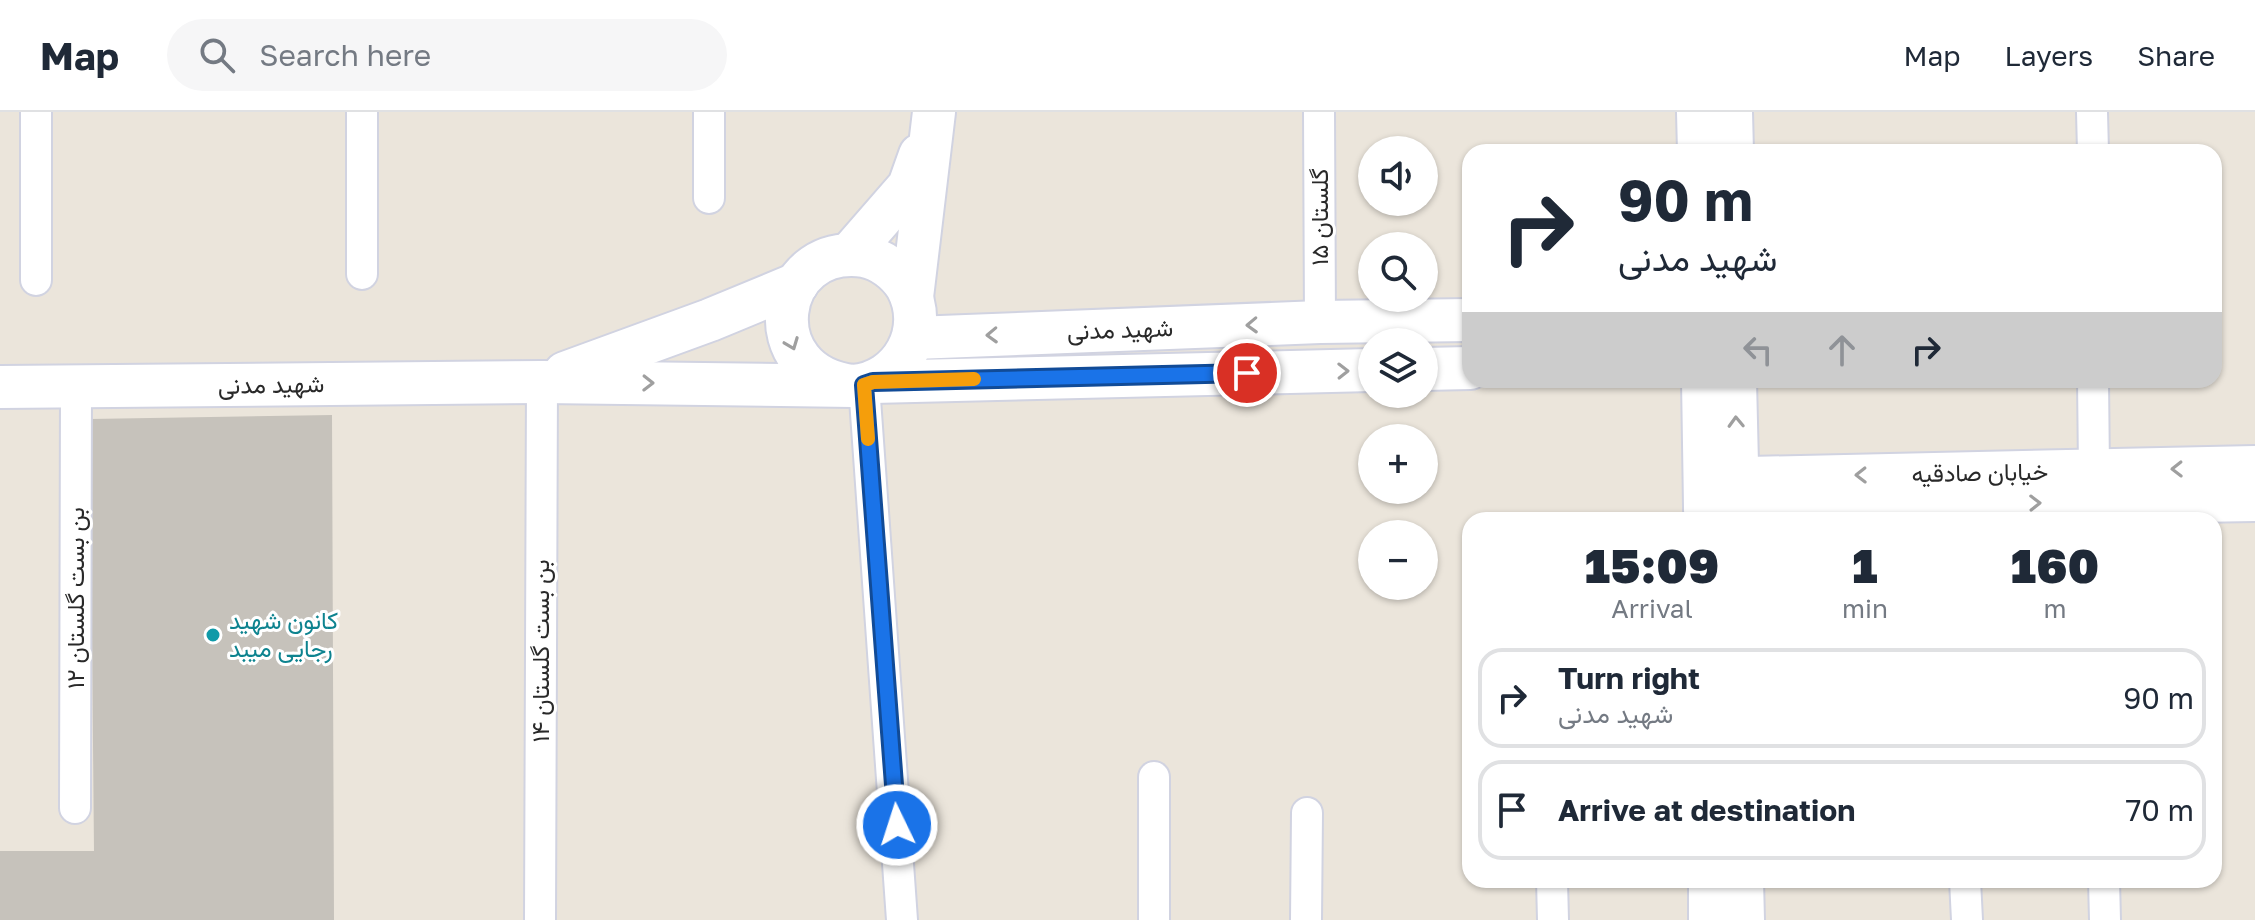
<!DOCTYPE html>
<html lang="en">
<head>
<meta charset="utf-8">
<style>
  :root { --surface:#fff; --page:#f6f6f7; --text:#1f2937; --muted:#747a83; --line:#e0e1e3 }
  body { margin:0; font-family:"Golos Text",Vazirmatn,sans-serif; background:var(--page); color:var(--text); height:100vh; display:flex; flex-direction:column; font-size:30px; white-space:nowrap }
  * { box-sizing:border-box; margin:0 }
  p { font-size:26px; color:var(--muted) }
  .icon { flex:none; width:44px; height:44px; fill:none; stroke:currentColor; stroke-width:2; stroke-linecap:round; stroke-linejoin:round }
  .map { position:relative; flex:1; overflow:hidden }
  .panel { position:absolute; left:1462px; top:400px; width:760px; height:376px; display:flex; flex-direction:column; background:var(--surface); border-radius:24px; box-shadow:0 2px 6px #0004 }
  .panel>* { flex:none }
  .banner { position:absolute; left:1462px; top:32px; width:760px; height:244px; border-radius:24px; box-shadow:0 2px 6px #0004; background:#fff; color:var(--text); overflow:hidden }
  .tools { position:absolute; left:1358px; top:24px; display:grid; gap:16px }
  .tools a { display:grid; place-items:center; width:80px; height:80px; border-radius:50%; background:var(--surface); box-shadow:0 2px 6px #0004; font-size:40px }
  .pin { position:absolute; display:grid; place-items:center; width:68px; height:68px; color:#fff; margin:-34px; border:4px solid #fff; border-radius:50%; box-shadow:0 2px 8px #0007 }
  .me { position:absolute; width:88px; margin:-44px; rotate:356deg; stroke-linejoin:round; filter:drop-shadow(0 0 6px #0008) }
  .turn { display:flex; align-items:center; gap:28px; height:168px; padding:0 24px; font-size:36px }
  .turn .icon { width:104px; height:104px; stroke-width:2.5 }
  .turn b { display:block; font-size:56px; line-height:68px }
  .lanes { display:flex; align-items:center; height:76px; padding:0 24px; background:#0003; justify-content:center; gap:40px; direction:ltr }
  .lanes .off { opacity:.35 }
  .eta { display:flex; justify-content:space-evenly; align-items:center; height:136px; text-align:center }
  .eta b { font-size:48px; font-weight:800; line-height:56px }
  ul { padding:0; list-style:none }
  li { display:flex; align-items:center; gap:24px; height:100px; margin:0 16px 12px; padding:0 8px; border:4px solid var(--line); border-radius:24px }
  li div { flex:1 }
  li b { display:block; font-size:30px }
  li em { font-style:normal }
  header { display:flex; align-items:center; gap:48px; box-sizing:border-box; height:112px; padding:0 40px; background:var(--surface); border-bottom:2px solid var(--line) }
  header strong { font-size:38px }
  nav { display:flex; gap:44px; margin-inline-start:auto; font-size:28px }
  .search { width:560px; height:72px; background:var(--page); display:flex; align-items:center; gap:20px; box-sizing:border-box; padding:0 28px; border-radius:44px; color:var(--muted); font-size:30px }
  .map>svg:first-child { display:block }
  .building { fill:#c6c2bb }
  .lines { fill:none; stroke-linecap:round; stroke-linejoin:round }
  .street-casing { stroke:#d1d3e1; stroke-width:34 }
  .secondary-casing { stroke:#d1d3e1; stroke-width:46 }
  .street { stroke:#fff; stroke-width:30 }
  .secondary { stroke:#fff; stroke-width:42 }
  .oneway { stroke:#9f9f9f }
  .route-casing { stroke:#114b97; stroke-width:20 }
  .route { stroke:#1a73e8; stroke-width:14 }
  .slow { stroke:#f59e0b; stroke-width:14 }
  .culture-dot { fill:#0f9aa8; stroke:#fff; stroke-width:3 }
  .labels { text-anchor:middle; stroke-width:6; stroke-linejoin:round; paint-order:stroke }
  .street-label { font-size:24px; fill:#292929; stroke:#fff }
  .culture-label { font-size:24px; fill:#0d838f; stroke:#fff; text-anchor:start }
</style>
</head>
<body>
<header>
<strong>Map</strong>
<div class="search"><svg class="icon" aria-label="search" viewBox="0 0 24 24"><circle cx="10" cy="10" r="6"/><path d="M15 15l6 6"/></svg>Search here</div>
<nav><a>Map</a><a>Layers</a><a>Share</a></nav>
</header>
<div class="map">
<svg width="2255" height="808" viewBox="0 0 2255 808">
  <rect width="100%" height="100%" fill="#ebe5db"/>
  <polygon class="building" points="332,303 334,808 0,808 0,739 94,739 90,307"/>
  <g class="lines">
    <defs>
      <g id="street">
        <polyline points="709,0 709,86"/>
        <polyline points="1319,0 1320,210"/>
        <polyline points="2092,0 2093,40"/>
        <polyline points="362,162 362,0"/>
        <polyline points="36,168 36,0"/>
        <polyline points="2093,268 2094,358 2097,378"/>
        <polyline points="864,273 902,808"/>
        <polyline points="1154,665 1154,808"/>
        <polyline points="75,696 76,275"/>
        <polyline points="1552,768 1553,808"/>
        <polyline points="1965,768 1967,808"/>
        <polyline points="2104,768 2105,808"/>
        <polyline points="540,808 542,270"/>
        <polyline points="1306,808 1307,701"/>
      </g>
      <g id="secondary">
        <polyline points="1698,0 1699,40"/>
        <polyline points="1731,0 1732,40"/>
        <polyline points="849,143 909,74 920,43"/>
        <polyline points="912,185 934,0"/>
        <polyline points="914,226 1320,210 1470,208"/>
        <polyline points="1424,257 1470,256"/>
        <polyline points="565,261 710,208 797,172"/>
        <polyline points="1703,268 1705,395"/>
        <polyline points="1735,268 1738,395"/>
        <polyline points="873,270 1372,258"/>
        <path d="M0,275L542,270L853,274C902,270 930,218 907,175C898,160 881,147 864,144C772,131 755,263 853,274"/>
        <polyline points="1705,367 2255,355"/>
        <polyline points="1705,397 2255,388"/>
        <polyline points="1710,768 1710,808"/>
        <polyline points="1742,768 1743,808"/>
      </g>
    </defs>
    <use href="#street" class="street-casing"/>
    <use href="#secondary" class="secondary-casing"/>
    <use href="#street" class="street"/>
    <use href="#secondary" class="secondary"/>
  </g>
  <defs><path id="oneway-chevron" d="M-2-3.5L2.5 0L-2 3.5" fill="none" stroke-width="1.6" stroke-linecap="round" stroke-linejoin="round" transform="scale(2)"/></defs>
  <g class="oneway">
    <use href="#oneway-chevron" transform="translate(1252 213) rotate(178)"/>
    <use href="#oneway-chevron" transform="translate(992 223) rotate(178)"/>
    <use href="#oneway-chevron" transform="translate(792 232) rotate(69)"/>
    <use href="#oneway-chevron" transform="translate(1343 259) rotate(-1)"/>
    <use href="#oneway-chevron" transform="translate(648 271) rotate(1)"/>
    <use href="#oneway-chevron" transform="translate(1736 310) rotate(-92)"/>
    <use href="#oneway-chevron" transform="translate(2177 357) rotate(179)"/>
    <use href="#oneway-chevron" transform="translate(1861 363) rotate(179)"/>
    <use href="#oneway-chevron" transform="translate(2035 391) rotate(-1)"/>
  </g>
  <g class="lines">
    <defs>
      <polyline id="route" points="897,713 864,273 873,270 1247,261"/>
    </defs>
    <use href="#route" class="route-casing"/>
    <use href="#route" class="route"/>
    <polyline class="slow" points="868,327 864,273 873,270 974,267"/>
  </g>
  <circle class="culture-dot" cx="213" cy="523" r="8"/>
  <g class="labels">
    <g class="street-label">
      <text transform="translate(1320 105) rotate(-90)" y="8">گلستان ۱۵</text>
      <text transform="translate(1120 218) rotate(-2)" y="8">شهید مدنی</text>
      <text transform="translate(271 273) rotate(-1)" y="8">شهید مدنی</text>
      <text transform="translate(1980 361) rotate(-1)" y="8">خیابان صادقیه</text>
      <text transform="translate(76 486) rotate(-90)" y="8">بن بست گلستان ۱۲</text>
      <text transform="translate(541 539) rotate(-90)" y="8">بن بست گلستان ۱۴</text>
    </g>
    <g class="culture-label">
      <text x="229" y="517">کانون شهید<tspan x="229" dy="28">رجایی میبد</tspan></text>
    </g>
  </g>
</svg>
<div class="tools">
<a><svg class="icon" aria-label="sound" viewBox="0 0 24 24"><path d="M4 9h4l5-4v14l-5-4H4zM17 9q2 3 0 6"/></svg></a>
<a><svg class="icon" aria-label="search" viewBox="0 0 24 24"><circle cx="10" cy="10" r="6"/><path d="M15 15l6 6"/></svg></a>
<a><svg class="icon" aria-label="layers" viewBox="0 0 24 24"><path d="M12 4l9 5-9 5-9-5zM3 14l9 5 9-5"/></svg></a>
<a>+</a>
<a>−</a>
</div>
<div class="pin" style="left:1247px;top:261px;background:#d93025"><svg class="icon" aria-label="arrive" viewBox="0 0 24 24"><path d="M6 21V4h12l-3 4 3 4H6"/></svg></div>
<svg class="me" style="left:897px;top:713px" viewBox="-20 -20 40 40"><circle r="17" fill="#1a73e8" stroke="#fff" stroke-width="3"/><path d="M0-11L8 9 0 5-8 9z" fill="#fff"/></svg>
<div class="banner">
<div class="turn"><svg class="icon" aria-label="right" viewBox="0 0 24 24"><path d="M7 20v-9h11M14 6l5 5-5 5"/></svg><div><b>90 m</b>شهید مدنی</div></div>
<div class="lanes"><svg class="icon off" aria-label="left" viewBox="0 0 24 24"><path d="M17 20v-9H6M10 6l-5 5 5 5"/></svg><svg class="icon off" aria-label="ahead" viewBox="0 0 24 24"><path d="M12 20V5M6 11l6-6 6 6"/></svg><svg class="icon" aria-label="right" viewBox="0 0 24 24"><path d="M7 20v-9h11M14 6l5 5-5 5"/></svg></div>
</div>
<section class="panel">
<div class="eta">
<div><b>15:09</b><p>Arrival</p></div>
<div><b>1</b><p>min</p></div>
<div><b>160</b><p>m</p></div>
</div>
<ul>
<li><svg class="icon" aria-label="right" viewBox="0 0 24 24"><path d="M7 20v-9h11M14 6l5 5-5 5"/></svg><div><b>Turn right</b><p>شهید مدنی</p></div><em>90 m</em></li>
<li><svg class="icon" aria-label="arrive" viewBox="0 0 24 24"><path d="M6 21V4h12l-3 4 3 4H6"/></svg><div><b>Arrive at destination</b></div><em>70 m</em></li>
</ul>
</section>
</div>
</body>
</html>
